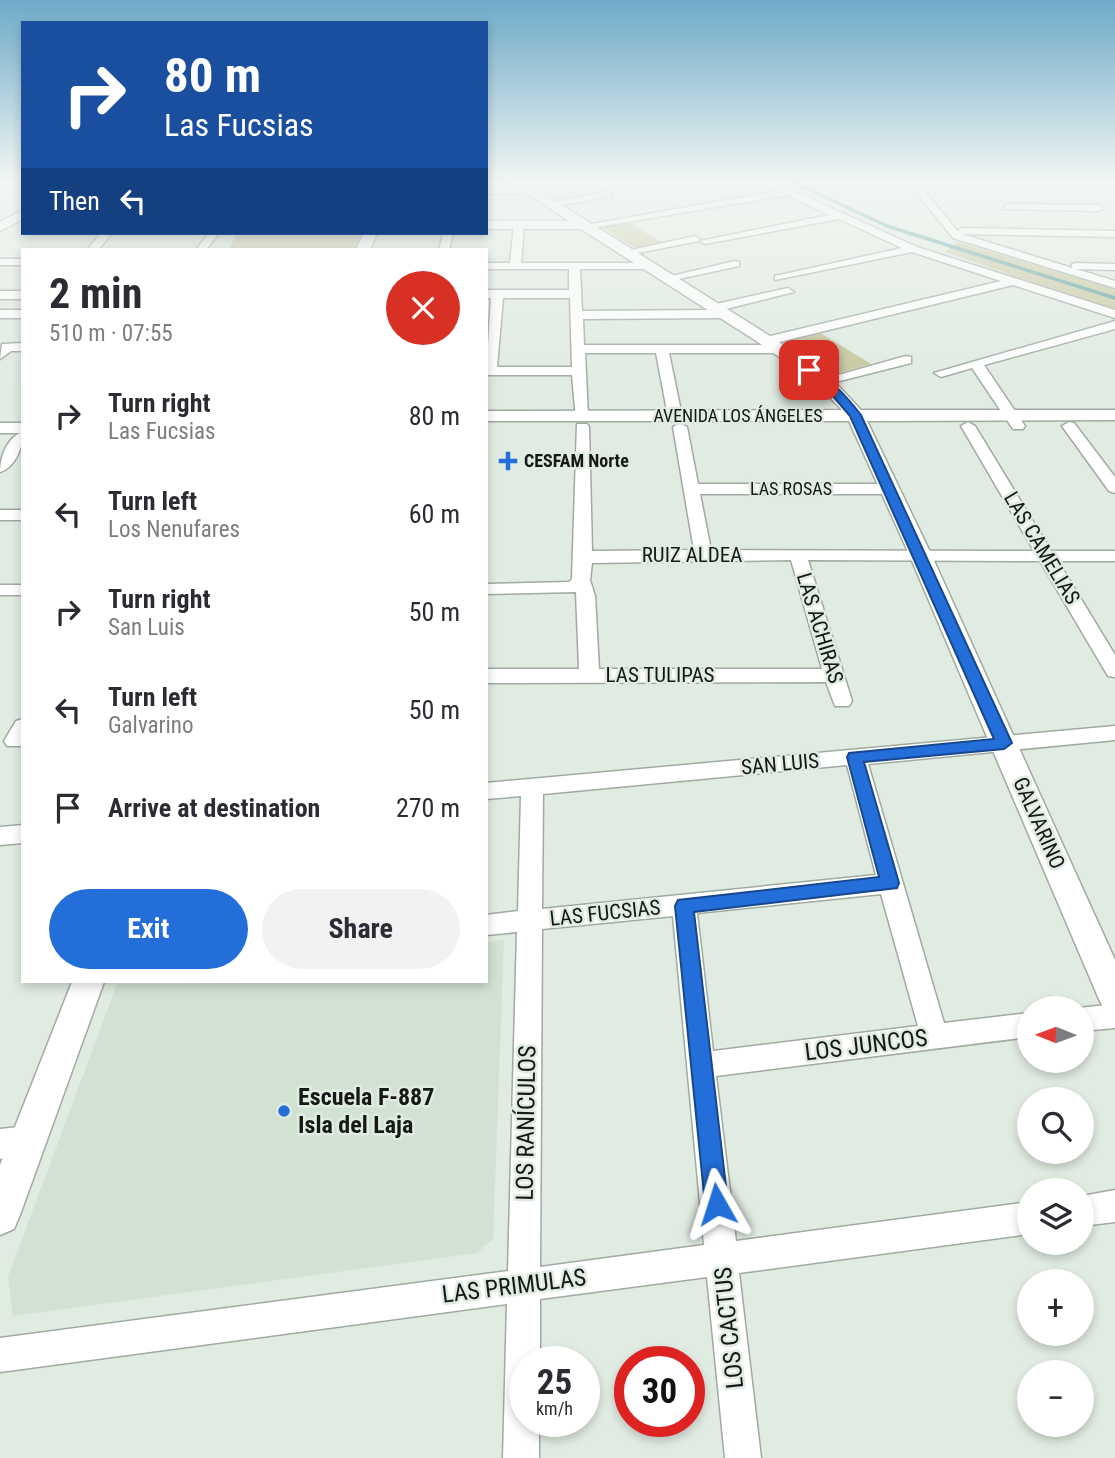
<!DOCTYPE html>
<html lang="en">
<head>
<meta charset="utf-8">
<style>
  :root { --surface:#fff; --page:#f2f2f3; --text:#2b2b33; --muted:#7c7c81; --accent:#236ed9 }
  body { margin:0; font-family:"Roboto Condensed",sans-serif; background:var(--page); color:var(--text); height:100vh; display:flex; flex-direction:column; font-size:26px; white-space:nowrap }
  * { box-sizing:border-box; margin:0 }
  p { font-size:23px; color:var(--muted) }
  .icon { flex:none; width:38px; height:38px; fill:none; stroke:currentColor; stroke-width:2; stroke-linecap:round; stroke-linejoin:round }
  .map { position:relative; flex:1; overflow:hidden }
  .panel { position:absolute; left:21px; top:248px; width:467px; height:735px; display:flex; flex-direction:column; background:var(--surface); border-radius:0px; box-shadow:0 4px 10px #0003 }
  .panel>* { flex:none }
  .guide { position:absolute; left:21px; top:21px; width:467px; height:214px; border-radius:0px; box-shadow:0 4px 10px #0003; background:#1a4fa0; color:#fff; overflow:hidden }
  .needle { width:46px; rotate:271deg }
  .tools { position:absolute; left:1017px; top:996px; display:grid; gap:14px }
  .tools a { display:grid; place-items:center; width:77px; height:77px; border-radius:50%; background:var(--surface); box-shadow:0 4px 10px #0003; font-size:35px }
  .speed { position:absolute; left:509px; top:1346px; display:flex; gap:14px; font-size:35px; font-weight:700; text-align:center }
  .speed>* { display:grid; place-content:center; width:91px; height:91px; border-radius:50%; background:var(--surface); box-shadow:0 4px 10px #0003; line-height:1 }
  .speed small { font-size:18px; font-weight:400 }
  .speed .limit { border:10px solid #d22; background:#fff; color:#111 }
  .pin { position:absolute; display:grid; place-items:center; width:60px; height:60px; color:#fff; margin:-30px; border-radius:14px; box-shadow:0 4px 10px #0006 }
  .me { position:absolute; width:77px; margin:-38px; rotate:354deg; stroke-linejoin:round; filter:drop-shadow(0 0 5px #0008) }
  .turn { display:flex; align-items:center; gap:24px; height:147px; padding:0 28px; font-size:32px }
  .turn .icon { width:91px; height:91px; stroke-width:2.5 }
  .turn b { display:block; font-size:49px; line-height:60px }
  .then { display:flex; align-items:center; height:66px; padding:0 28px; background:#0003; gap:14px; font-size:26px }
  .round { display:grid; place-items:center; flex:none; width:74px; height:74px; border-radius:37px; background:var(--page) }
  .head { display:flex; align-items:center; justify-content:space-between; height:119px; padding:0 28px }
  h1 { font-size:42px; font-weight:700; line-height:52px }
  .button { display:flex; gap:14px; margin-top:auto; padding:14px 28px }
  .button a { flex:1; height:80px; border-radius:42px; background:var(--accent); color:#fff; font-size:28px; font-weight:700; line-height:80px; text-align:center }
  .button a+a { background:var(--page); color:var(--text) }
  ul { padding:0; list-style:none }
  li { display:flex; align-items:center; gap:21px; height:98px; padding:0 28px }
  li div { flex:1 }
  li b { display:block; font-size:26px }
  li em { font-style:normal }
  .map>svg:first-child { display:block }
  .built { fill:#d1e2d3 }
  .green { fill:#c7c59d }
  .lines { fill:none; stroke-linecap:round; stroke-linejoin:round }
  .stream { stroke:#549c99; stroke-width:3.5 }
  .minor-casing { stroke:#a0aaa1; stroke-width:3 }
  .major-casing { stroke:#a0aaa1; stroke-width:3 }
  .minor { fill:#fff; fill-rule:evenodd }
  .major { fill:#fff; fill-rule:evenodd }
  .route { fill:#236ed9; stroke:#17488d; stroke-width:2 }
  .poi-dot { fill:#236ed9; stroke:#e0ebe1; stroke-width:2.5 }
  .labels { text-anchor:middle; stroke-width:5; stroke-linejoin:round; paint-order:stroke }
  .far-street-label { font-size:18px; fill:#151916; stroke:#e0ebe1 }
  .far-poi-label { font-size:18px; font-weight:bold; fill:#151916; stroke:#e0ebe1; text-anchor:start }
  .street-label { font-size:21px; fill:#151916; stroke:#e0ebe1 }
  .near-street-label { font-size:24px; fill:#151916; stroke:#e0ebe1 }
  .near-poi-label { font-size:24px; font-weight:bold; fill:#151916; stroke:#e0ebe1; text-anchor:start }
</style>
</head>
<body>
<div class="map">
<svg width="1115" height="1458" viewBox="0 0 1115 1458">
  <rect width="100%" height="100%" fill="#e0ebe1"/>
  <polygon class="built" points="504,940 493,1239 477,1253 13,1316 8,1277 117,984 486,982 487,942"/>
  <g class="green">
    <polygon points="627,221 662,243 635,248 600,226"/>
    <polygon points="237,233 362,233 363,234 356,250 229,250"/>
    <polygon points="958,242 1115,289 1115,311 945,252"/>
    <polygon points="819,332 871,364 835,374 784,341"/>
  </g>
  <g class="lines">
    <polyline class="stream" points="793,182 887,226 1115,298"/>
    <defs>
      <g id="minor">
        <polygon points="761,182 774,182 917,247 1115,310 1115,318 1013,285 767,345 761,341 762,338 1001,281 912,252 775,280 775,276 902,248 839,219 705,244 700,241 829,215 787,195 586,229 581,226 777,191"/>
        <polygon points="908,182 918,182 957,231 962,228 1115,231 1115,237 962,234 1072,268 1072,264 1076,263 1115,264 1115,270 1076,269 1115,281 1115,288 953,238"/>
        <polygon points="988,182 1115,182 1115,188 993,185"/>
        <polygon points="486,188 530,187 535,190 530,193 486,194"/>
        <polygon points="609,191 612,196 551,207 546,204"/>
        <polygon points="1007,204 1099,205 1104,208 1099,211 1003,209"/>
        <path d="M519,222L524,225L521,263H647L653,266L647,269H580L582,311L712,310V305L716,304L788,288L794,292L722,310L730,314L724,318L583,319L584,345H776L782,349L776,353H669L682,416L675,420L668,416L656,353H585L588,416L581,420L576,419L572,375H486L491,298H486V290H569V269H486V263H510L514,225ZM503,298H570L572,367H497Z"/>
        <polygon points="101,233 112,233 98,250 87,250"/>
        <polygon points="209,233 219,233 206,250 196,250"/>
        <polygon points="443,233 453,233 449,250 439,250"/>
        <polygon points="695,236 700,239 699,241 627,255 622,252"/>
        <rect x="0" y="259" width="23" height="6"/>
        <polygon points="735,261 739,262 739,266 669,281 663,278"/>
        <rect x="0" y="291" width="23" height="8"/>
        <rect x="0" y="310" width="23" height="8"/>
        <polygon points="1115,321 1115,329 984,365 1025,426 1023,429 1013,429 972,368 941,377 934,373"/>
        <polygon points="23,343 23,351 11,351 0,359 2,344"/>
        <polygon points="906,356 911,357 911,363 824,385 817,381"/>
        <path d="M968,422L975,426L1051,551H1115V561H1058L1115,655V677L1108,676L1040,561L808,560L852,701L849,706H835L826,682L486,683V669H579L576,592L486,594V584L569,582L572,579L577,424H587L589,427L592,551L694,550L673,427L680,423L687,427L698,484H890L898,489L890,494H700L711,550L1034,551L961,426ZM791,560L822,669H599L595,596L590,580L592,563Z"/>
        <polygon points="1069,422 1074,423 1115,477 1115,493 1109,491 1062,426"/>
        <path d="M23,432C23,446 16,467 0,472C0,457 7,437 23,432Z"/>
        <rect x="0" y="510" width="23" height="10"/>
        <rect x="0" y="585" width="23" height="10"/>
        <polygon points="23,719 23,746 7,746 4,741 16,721"/>
        <path d="M1115,726V740L868,764L944,1023L1029,1013V1037L716,1076L736,1241L1029,1202V1234L739,1273L761,1458H725L707,1277L540,1299V1362H525V1421H539V1458H503L507,1304L0,1372V1338L508,1271L517,932L486,935V915L518,911L521,796L486,799V783ZM847,765L876,875L542,909L543,794ZM881,894L918,1026L713,1051L697,913ZM673,916L704,1245L540,1267L542,929Z"/>
        <polygon points="23,825 23,843 0,845 0,827"/>
        <polygon points="1115,1004 1115,1028 1082,1031 1082,1008 1079,1008"/>
        <polygon points="28,1126 38,1131 43,1141 38,1151 0,1159 0,1129"/>
        <polygon points="1115,1190 1115,1222 1082,1226 1082,1196"/>
      </g>
      <g id="major">
        <polygon points="510,182 525,182 773,338 830,377 861,410 1115,410 1115,420 867,421 931,554 1115,960 1115,1012 1103,1007 1098,997 909,554 849,421 486,421 486,411 842,410 818,385 761,344 581,229 486,229 486,221 569,221"/>
        <polygon points="23,210 23,219 0,231 0,222"/>
        <polygon points="364,233 377,233 370,250 356,250"/>
        <rect x="0" y="423" width="23" height="10"/>
        <polygon points="72,982 104,982 20,1215 14,1229 0,1235 0,1165"/>
      </g>
    </defs>
    <use href="#minor" class="minor-casing"/>
    <use href="#major" class="major-casing"/>
    <use href="#minor" class="minor"/>
    <use href="#major" class="major"/>
  </g>
  <linearGradient id="sky" x2="0" y2="1"><stop stop-color="#6daac8"/><stop offset="0.47" stop-color="#f1f6f2"/><stop offset="1" stop-color="#f1f6f2" stop-opacity="0"/></linearGradient>
  <rect width="1115" height="386" fill="url(#sky)"/>
  <path class="route" d="M805,368C821,366 851,402 861,415L1012,743L1004,749L864,762L899,883L897,888L694,912L728,1204L725,1212L717,1215L708,1212L705,1204L675,906L678,900L879,877L847,757L849,753L994,739L850,416L832,395L805,372Z"/>
  <g class="poi-dot">
    <path d="M504.5 450.5h7v7h7v7h-7v7h-7v-7h-7v-7h7z"/>
    <circle cx="284" cy="1111" r="7"/>
  </g>
  <g class="labels">
    <g class="far-street-label">
      <text x="738" y="422">AVENIDA LOS ÁNGELES</text>
      <text x="791" y="495">LAS ROSAS</text>
    </g>
    <g class="far-poi-label">
      <text x="524" y="467">CESFAM Norte</text>
    </g>
    <g class="street-label">
      <text transform="translate(1042 548) rotate(59)" y="7">LAS CAMELIAS</text>
      <text x="692" y="562">RUIZ ALDEA</text>
      <text transform="translate(820 628) rotate(73)" y="7">LAS ACHIRAS</text>
      <text x="660" y="682">LAS TULIPAS</text>
      <text transform="translate(780 764) rotate(-5)" y="7">SAN LUIS</text>
      <text transform="translate(1039 823) rotate(66)" y="7">GALVARINO</text>
      <text transform="translate(605 913) rotate(-6)" y="7">LAS FUCSIAS</text>
    </g>
    <g class="near-street-label">
      <text transform="translate(866 1045) rotate(-7)" y="8">LOS JUNCOS</text>
      <text transform="translate(526 1123) rotate(-89)" y="8">LOS RANÍCULOS</text>
      <text transform="translate(514 1286) rotate(-7)" y="8">LAS PRIMULAS</text>
      <text transform="translate(729 1328) rotate(-96)" y="8">LOS CACTUS</text>
    </g>
    <g class="near-poi-label">
      <text x="298" y="1105">Escuela F-887<tspan x="298" dy="28">Isla del Laja</tspan></text>
    </g>
  </g>
</svg>
<div class="tools">
<a><svg class="needle" viewBox="-14 -14 28 28"><path d="M0-13l5 13h-10z" fill="#e53935"/><path d="M0 13l5-13h-10z" fill="#7c7c81"/></svg></a>
<a><svg class="icon" aria-label="search" viewBox="0 0 24 24"><circle cx="10" cy="10" r="6"/><path d="M15 15l6 6"/></svg></a>
<a><svg class="icon" aria-label="layers" viewBox="0 0 24 24"><path d="M12 4l9 5-9 5-9-5zM3 14l9 5 9-5"/></svg></a>
<a>+</a>
<a>−</a>
</div>
<div class="speed"><div>25<small>km/h</small></div><div class="limit">30</div></div>
<div class="pin" style="left:809px;top:370px;background:#d93025"><svg class="icon" aria-label="arrive" viewBox="0 0 24 24"><path d="M6 21V4h12l-3 4 3 4H6"/></svg></div>
<svg class="me" style="left:717px;top:1204px" viewBox="-20 -20 40 40"><path d="M0-17L14 15 0 8-14 15z" fill="#236ed9" stroke="#fff" stroke-width="4"/></svg>
<div class="guide">
<div class="turn"><svg class="icon" aria-label="right" viewBox="0 0 24 24"><path d="M7 20v-9h11M14 6l5 5-5 5"/></svg><div><b>80 m</b>Las Fucsias</div></div>
<div class="then">Then<svg class="icon" aria-label="left" viewBox="0 0 24 24"><path d="M17 20v-9H6M10 6l-5 5 5 5"/></svg></div>
</div>
<section class="panel">
<div class="head"><div><h1>2 min</h1><p>510 m · 07:55</p></div><a class="round" style="background:#d93025;color:#fff"><svg class="icon" aria-label="close" viewBox="0 0 24 24"><path d="M6 6l12 12M18 6L6 18"/></svg></a></div>
<ul>
<li><svg class="icon" aria-label="right" viewBox="0 0 24 24"><path d="M7 20v-9h11M14 6l5 5-5 5"/></svg><div><b>Turn right</b><p>Las Fucsias</p></div><em>80 m</em></li>
<li><svg class="icon" aria-label="left" viewBox="0 0 24 24"><path d="M17 20v-9H6M10 6l-5 5 5 5"/></svg><div><b>Turn left</b><p>Los Nenufares</p></div><em>60 m</em></li>
<li><svg class="icon" aria-label="right" viewBox="0 0 24 24"><path d="M7 20v-9h11M14 6l5 5-5 5"/></svg><div><b>Turn right</b><p>San Luis</p></div><em>50 m</em></li>
<li><svg class="icon" aria-label="left" viewBox="0 0 24 24"><path d="M17 20v-9H6M10 6l-5 5 5 5"/></svg><div><b>Turn left</b><p>Galvarino</p></div><em>50 m</em></li>
<li><svg class="icon" aria-label="arrive" viewBox="0 0 24 24"><path d="M6 21V4h12l-3 4 3 4H6"/></svg><div><b>Arrive at destination</b></div><em>270 m</em></li>
</ul>
<div class="button"><a>Exit</a><a>Share</a></div>
</section>
</div>
</body>
</html>
